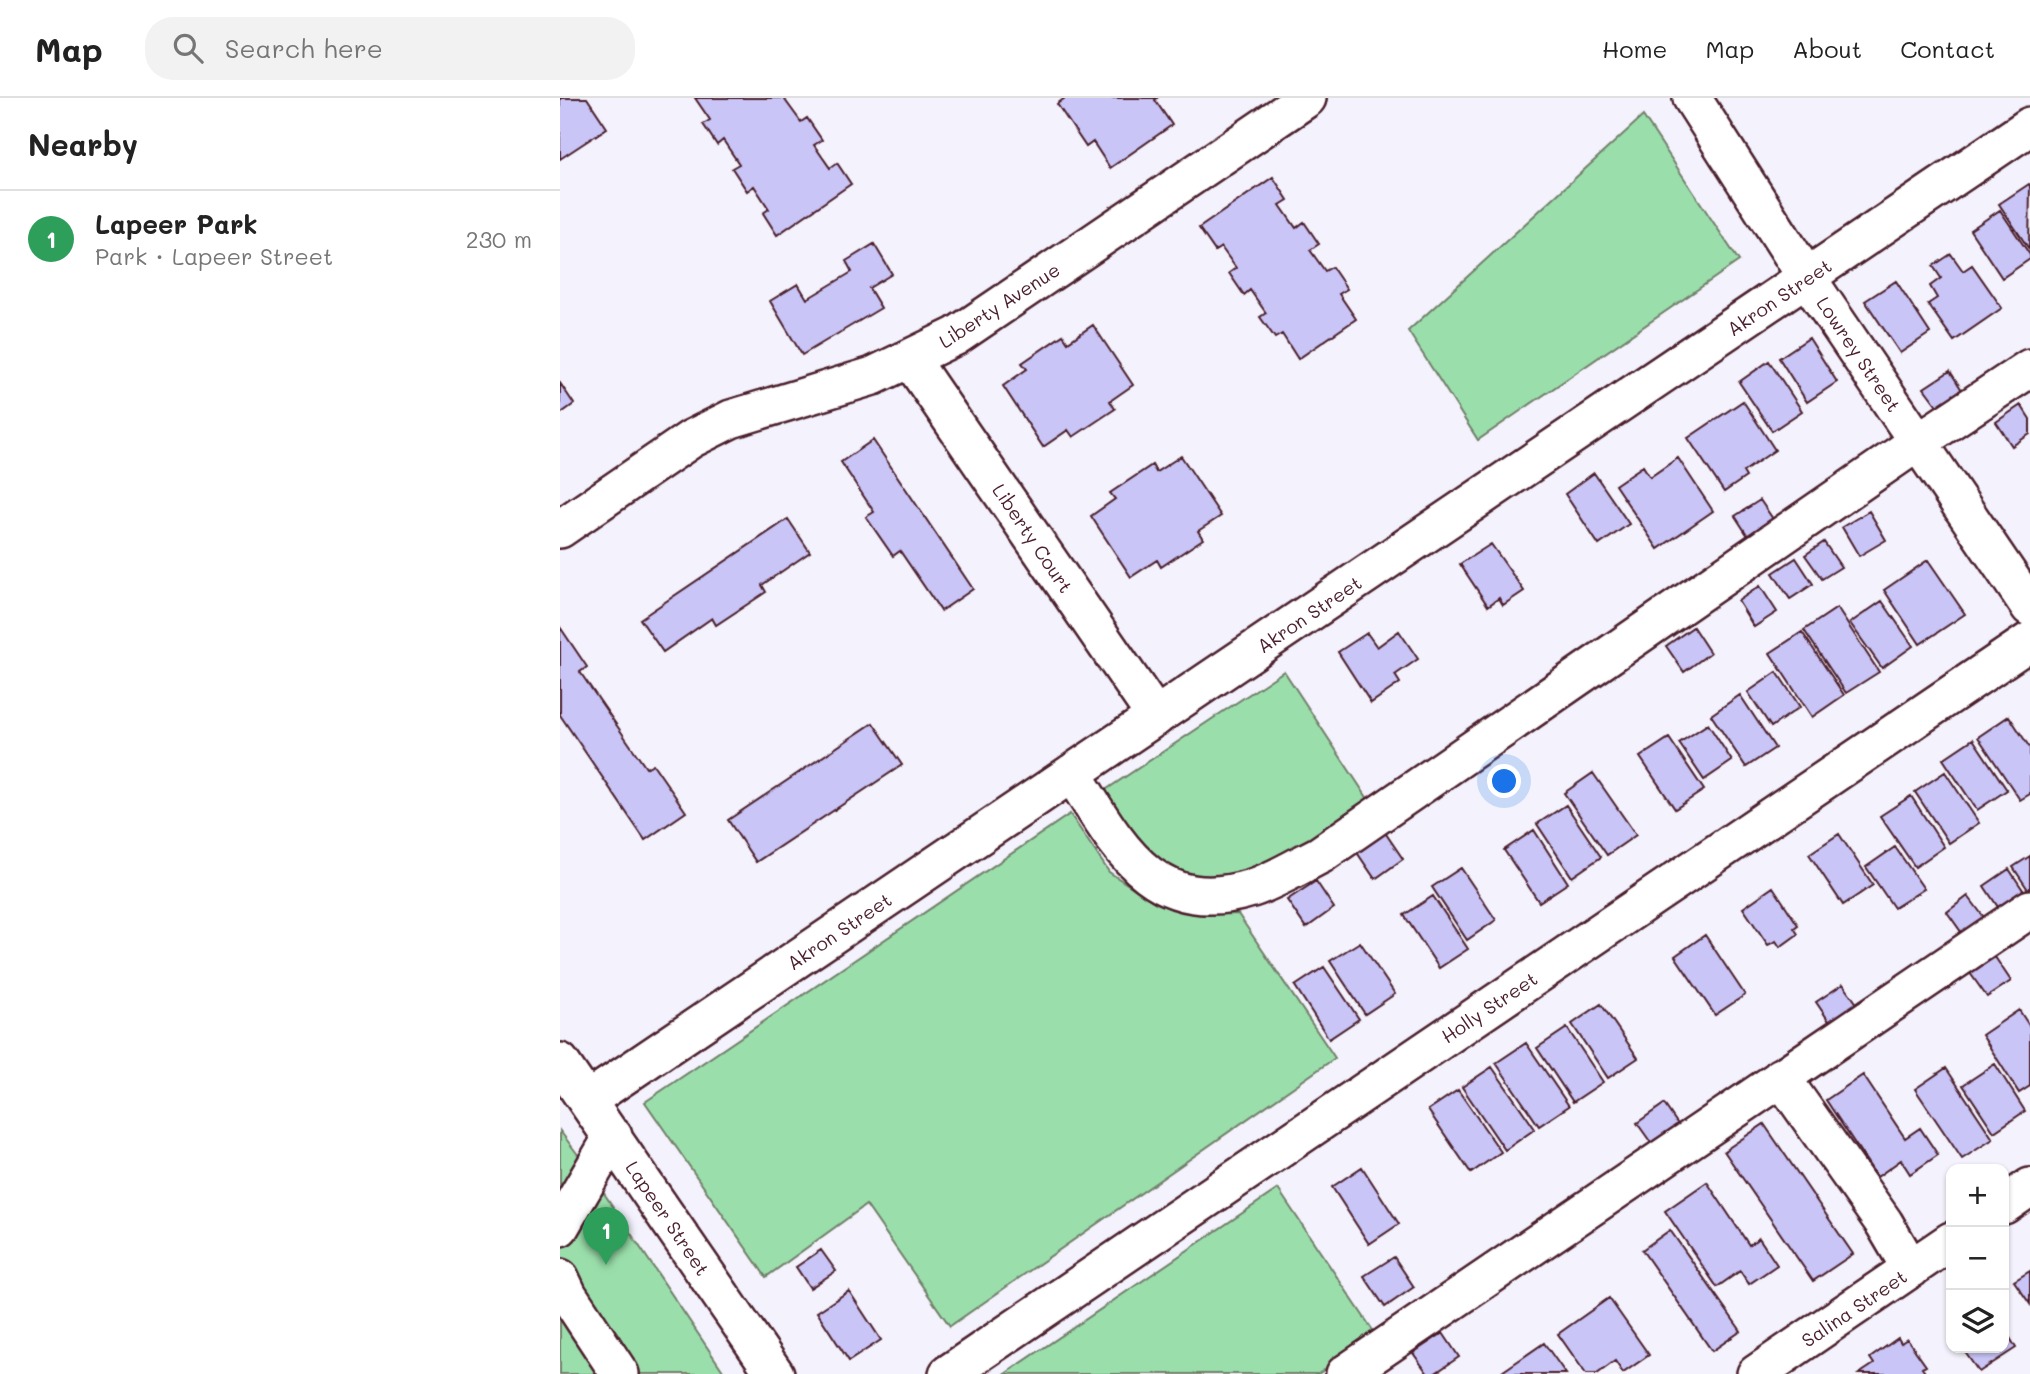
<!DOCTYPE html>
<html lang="en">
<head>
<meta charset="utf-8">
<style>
  body { margin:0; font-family:Mali,sans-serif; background:#f2f2f2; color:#222 }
  .controls { position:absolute; right:21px; bottom:21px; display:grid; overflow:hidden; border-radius:14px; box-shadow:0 2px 5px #0004 }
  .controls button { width:63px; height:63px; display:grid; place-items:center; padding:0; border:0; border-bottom:2px solid #e0e0e0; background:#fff; color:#222; font:35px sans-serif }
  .you { position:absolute; left:945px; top:684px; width:24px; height:24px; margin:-18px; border:5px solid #fff; border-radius:50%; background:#1a73e8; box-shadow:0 0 0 10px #1a73e833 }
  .badge { display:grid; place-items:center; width:46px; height:46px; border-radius:50%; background:#db2777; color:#fff; font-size:23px; font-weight:700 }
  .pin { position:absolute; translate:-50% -58px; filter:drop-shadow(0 2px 4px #0008) }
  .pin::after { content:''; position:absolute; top:37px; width:24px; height:21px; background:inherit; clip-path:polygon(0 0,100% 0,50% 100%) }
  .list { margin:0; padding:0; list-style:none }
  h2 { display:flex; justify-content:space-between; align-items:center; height:91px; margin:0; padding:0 28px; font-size:30px }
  h2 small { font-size:23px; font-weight:400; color:#767676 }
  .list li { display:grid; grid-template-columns:46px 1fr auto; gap:21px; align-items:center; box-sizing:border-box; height:98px; padding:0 28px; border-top:2px solid #e0e0e0 }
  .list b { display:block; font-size:26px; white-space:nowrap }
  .list p { margin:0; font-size:23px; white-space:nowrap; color:#767676 }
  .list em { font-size:23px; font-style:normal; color:#767676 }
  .icon { flex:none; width:38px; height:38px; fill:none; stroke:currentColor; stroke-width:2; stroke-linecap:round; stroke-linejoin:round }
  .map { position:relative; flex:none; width:1470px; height:1276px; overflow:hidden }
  header { display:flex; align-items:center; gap:42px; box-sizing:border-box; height:98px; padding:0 35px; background:#fff; border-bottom:2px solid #e0e0e0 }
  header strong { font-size:33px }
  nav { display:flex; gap:38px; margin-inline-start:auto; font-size:24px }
  .search { width:490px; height:63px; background:#f2f2f2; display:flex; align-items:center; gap:18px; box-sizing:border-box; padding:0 24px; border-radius:28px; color:#767676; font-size:26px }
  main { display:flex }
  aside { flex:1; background:#fff }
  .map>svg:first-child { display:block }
  .green { fill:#9adfab; stroke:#727f6b; stroke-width:2 }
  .building { fill:#c9c5f7; stroke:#4a1f2b; stroke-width:2 }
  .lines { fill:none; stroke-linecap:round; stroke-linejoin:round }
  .minor-casing { stroke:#4a1f2b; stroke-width:42 }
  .minor { stroke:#fff; stroke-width:37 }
  .labels { text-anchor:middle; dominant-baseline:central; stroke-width:7; stroke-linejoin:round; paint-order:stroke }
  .street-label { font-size:19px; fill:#4a1f2b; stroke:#fff }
</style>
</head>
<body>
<header>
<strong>Map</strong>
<div class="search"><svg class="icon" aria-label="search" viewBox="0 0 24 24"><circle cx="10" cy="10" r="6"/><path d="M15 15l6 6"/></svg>Search here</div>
<nav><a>Home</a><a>Map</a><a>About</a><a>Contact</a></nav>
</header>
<main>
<aside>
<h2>Nearby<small></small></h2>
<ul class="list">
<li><span class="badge" style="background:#2e9e5b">1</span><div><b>Lapeer Park</b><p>Park · Lapeer Street</p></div><em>230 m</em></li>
</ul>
</aside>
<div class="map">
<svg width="1470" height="1276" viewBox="0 0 1470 1276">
  <rect width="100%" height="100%" fill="#f4f3fd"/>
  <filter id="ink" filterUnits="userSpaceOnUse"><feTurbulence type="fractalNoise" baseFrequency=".0143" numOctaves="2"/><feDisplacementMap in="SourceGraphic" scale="14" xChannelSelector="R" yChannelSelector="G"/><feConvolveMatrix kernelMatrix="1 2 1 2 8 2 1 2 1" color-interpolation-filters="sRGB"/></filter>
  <g filter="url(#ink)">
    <path class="green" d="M1083,18L1179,163L918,342L848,233Z
      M724,573L810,704L712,767L668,782L631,781L599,768L538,697Z
      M510,716L549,774L596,805L642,817L678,816L775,960L390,1228L306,1107L206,1179L85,1004Z
      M0,1033L19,1058L165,1276H0Z
      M718,1091L816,1237L758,1276H445Z"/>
    <path class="building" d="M0,0H27L47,30L0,61Z
      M135,0H228L225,2L241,24L247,20L262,42L254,47L270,70L277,65L291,86L217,137L203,115L209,111L194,88L187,93L172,70L179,66L163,42L157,47L143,26L150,22Z
      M505,0H597L595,2L612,27L550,70L533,44L526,49L497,6Z
      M713,79L728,102L720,107L736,130L744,124L759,146L750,152L765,173L772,169L787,191L779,196L796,221L738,261L722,236L715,240L700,219L706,215L690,192L684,197L669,175L676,170L661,149L655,153L639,130Z
      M1469,86L1470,87L1469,151L1439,106Z
      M1440,112L1470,157V161L1442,180L1410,132Z
      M314,146L332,176L309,190L321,210L242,257L210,203L238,186L247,201L292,174L286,163Z
      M1391,156L1403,173L1412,167L1442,210L1394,243L1368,206L1377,200L1370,188L1381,180L1373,168Z
      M1336,183L1370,235L1340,255L1305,203Z
      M533,227L573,287L550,303L555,311L513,339L508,332L483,349L443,288L467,271L462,265L503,237L508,244Z
      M1249,240L1277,284L1247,304L1219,260Z
      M1209,263L1242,313L1212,333L1179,284Z
      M1390,273L1405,297L1381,313L1364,290Z
      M0,285L14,306L0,316Z
      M1183,303L1215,352L1183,374L1186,379L1164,394L1128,340Z
      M1461,307L1470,321V336L1452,348L1436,324Z
      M313,342L413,491L381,513L340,453L333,458L306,419L314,414L281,364Z
      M621,358L661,418L638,433L643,441L601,469L597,462L571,479L531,418L555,401L550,395L592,367L596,374Z
      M1118,360L1153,413L1098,451L1055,387L1083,368L1090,379Z
      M1034,375L1069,426L1039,447L1005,396Z
      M1200,402L1215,424L1190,441L1175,418Z
      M1309,413L1326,442L1299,458L1282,429Z
      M228,421L250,454L202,487L206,494L156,527L152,520L103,554L80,521Z
      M1264,444L1281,469L1262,481L1245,457Z
      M931,446L964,493L943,507L939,500L928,508L900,466Z
      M1236,460L1253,486L1230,501L1213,475Z
      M1368,462L1405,516L1360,546L1324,492Z
      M1200,488L1217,514L1194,529L1178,503Z
      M1322,503L1353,548L1322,570L1290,525Z
      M1277,510L1319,574L1286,595L1244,532Z
      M0,529L27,569L20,574L86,670L93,666L126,714L85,742L0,617Z
      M1133,529L1150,555L1124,574L1106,548Z
      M839,533L858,561L835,577L840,585L811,605L778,554L807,535L817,549Z
      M1242,534L1284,597L1252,619L1210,555Z
      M1217,574L1240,609L1211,629L1188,594Z
      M1180,597L1215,650L1186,669L1151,617Z
      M1449,618L1470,650V696L1460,702L1418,639Z
      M313,625L342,667L196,764L168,722Z
      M1148,626L1172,663L1144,682L1119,645Z
      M1109,640L1144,692L1115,711L1080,659Z
      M1413,641L1447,692L1417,712L1383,661Z
      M1385,674L1419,725L1389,745L1355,694Z
      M1033,675L1076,737L1047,757L1004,695Z
      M1351,698L1384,749L1355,769L1320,718Z
      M1006,707L1041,759L1012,779L977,726Z
      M974,732L1008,785L979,804L944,752Z
      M824,733L843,761L815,781L796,753Z
      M1279,736L1313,787L1283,807L1249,756Z
      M1335,749L1364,791L1334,810L1306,769Z
      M1470,758V793H1469L1453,769Z
      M901,770L936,822L907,842L872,789Z
      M1449,771L1465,795L1440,812L1424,788Z
      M756,783L774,810L746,830L727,802Z
      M1213,789L1238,827L1234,830L1238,836L1220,849L1216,843L1208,847L1183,810Z
      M873,798L908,851L879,870L844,817Z
      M1408,798L1426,822L1404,838L1387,814Z
      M1145,837L1185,897L1155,917L1115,858Z
      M800,844L835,896L805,916L770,863Z
      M1435,859L1451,883L1427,899L1410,875Z
      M764,869L799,921L769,941L735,888Z
      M1283,886L1300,910L1273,929L1256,904Z
      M1041,906L1078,960L1048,980L1012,926Z
      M1459,912L1470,929V988L1459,995L1422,937Z
      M1007,930L1043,984L1013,1004L977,950Z
      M966,945L1009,1008L979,1028L936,965Z
      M1435,966L1465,1013L1434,1034L1403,987Z
      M932,969L975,1031L945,1052L902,989Z
      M1386,970L1433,1041L1402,1061L1355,991Z
      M1303,977L1345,1040L1360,1030L1378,1057L1350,1076L1341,1062L1317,1079L1266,1002Z
      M898,992L941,1054L911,1075L868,1012Z
      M1104,1006L1121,1031L1094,1049L1077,1025Z
      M1204,1026L1293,1156L1253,1183L1164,1053Z
      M802,1069L839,1126L809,1146L772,1089Z
      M1147,1084L1189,1147L1199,1140L1217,1167L1189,1186L1180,1173L1157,1189L1105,1113Z
      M1110,1132L1181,1233L1152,1253L1082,1152Z
      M261,1152L276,1173L250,1190L236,1169Z
      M834,1159L854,1189L825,1209L804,1178Z
      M1470,1173V1206L1454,1183Z
      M289,1193L321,1242L289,1263L257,1214Z
      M1049,1200L1089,1257L1063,1275L1055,1263L1037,1276H1026L998,1236Z
      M1444,1230L1456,1250L1419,1274L1402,1250H1444Z
      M883,1235L899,1259L874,1276H868L853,1255Z
      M1338,1240L1341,1245L1347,1241L1366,1268L1362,1270L1366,1276H1299L1314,1266L1310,1260Z
      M984,1245L1006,1276H939Z"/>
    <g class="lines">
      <g class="minor-casing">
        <path id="minor" d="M1132,0L1247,180L1470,509
          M350,261L596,619
          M0,431L131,341L171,321L313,278L396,238L747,0
          M512,675C557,746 593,821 692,790C716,782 738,768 760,757L1358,344L1470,270
          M0,964L215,1276
          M1221,979L1324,1125L1351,1171
          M28,1002L1470,28
          M1444,1107L1470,1089
          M0,1129L53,1038
          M0,1180L8,1197L60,1276
          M388,1276L1470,543
          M785,1276L1470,811
          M1196,1276L1391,1143"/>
      </g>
      <use href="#minor" class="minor"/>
    </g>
  </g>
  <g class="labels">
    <g class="street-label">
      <text transform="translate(1219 199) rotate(-34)">Akron Street</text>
      <text transform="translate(439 207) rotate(-33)">Liberty Avenue</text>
      <text transform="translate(1299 256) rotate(56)">Lowrey Street</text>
      <text transform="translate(473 440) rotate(56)">Liberty Court</text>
      <text transform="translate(749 516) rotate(-34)">Akron Street</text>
      <text transform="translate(279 833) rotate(-34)">Akron Street</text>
      <text transform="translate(929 909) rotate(-34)">Holly Street</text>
      <text transform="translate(108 1120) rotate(56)">Lapeer Street</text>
      <text transform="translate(1294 1210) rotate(-34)">Salina Street</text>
    </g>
  </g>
</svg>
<div class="controls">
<button>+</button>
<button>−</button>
<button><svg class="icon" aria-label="layers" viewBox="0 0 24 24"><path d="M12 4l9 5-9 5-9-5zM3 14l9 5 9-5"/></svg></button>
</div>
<div class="you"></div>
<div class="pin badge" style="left:46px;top:1167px;background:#2e9e5b">1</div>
</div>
</main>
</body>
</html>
